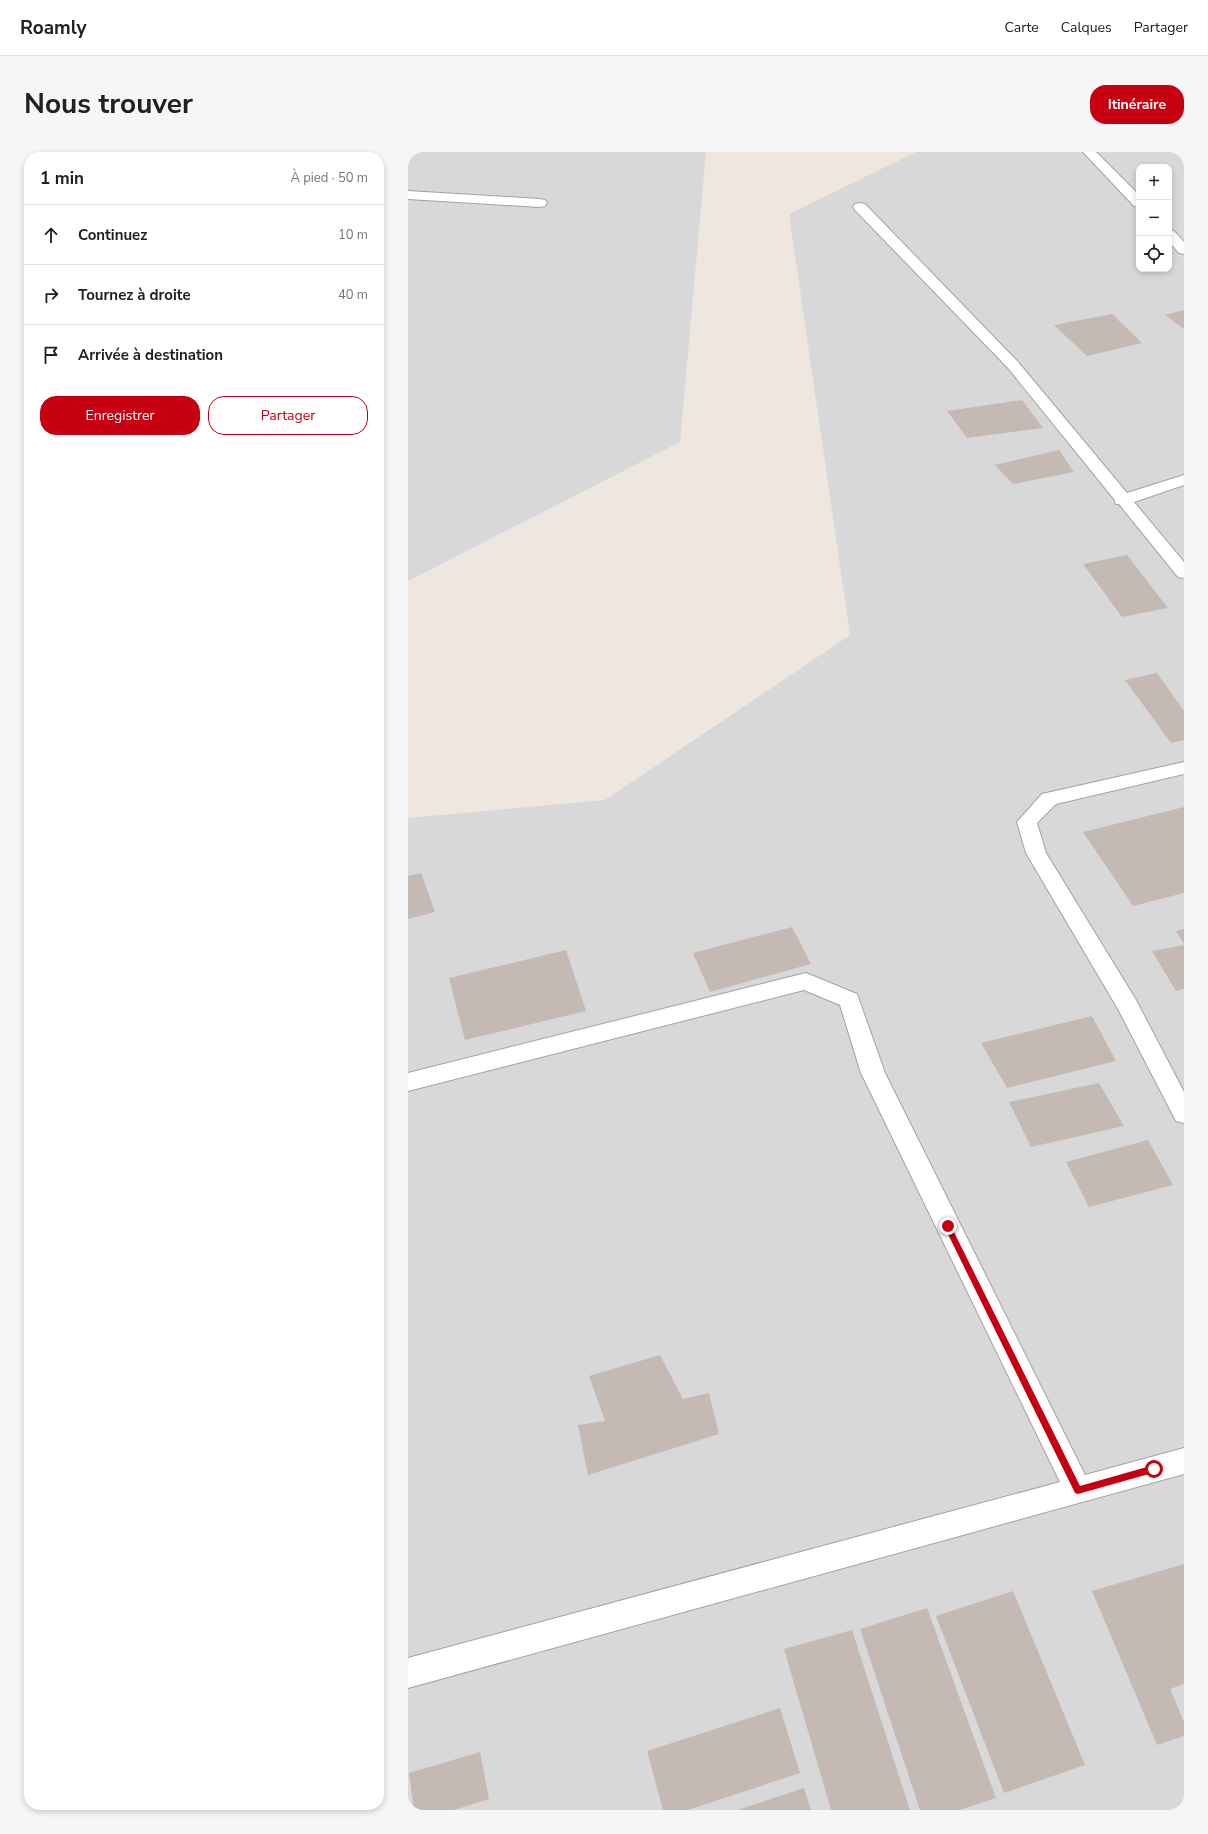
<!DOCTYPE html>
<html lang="fr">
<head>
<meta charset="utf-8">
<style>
  body { margin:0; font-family:"Nunito Sans",sans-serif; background:#f6f6f6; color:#202124 }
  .controls { position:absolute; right:12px; top:12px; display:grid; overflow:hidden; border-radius:8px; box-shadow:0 2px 6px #0003 }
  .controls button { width:36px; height:36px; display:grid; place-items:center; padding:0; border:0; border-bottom:1px solid #e0e0e0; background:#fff; color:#202124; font:20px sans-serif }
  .stop { position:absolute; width:12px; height:12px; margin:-9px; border:3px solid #c60011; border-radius:50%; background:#fff }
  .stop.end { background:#c60011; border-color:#fff; box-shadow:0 1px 4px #0008 }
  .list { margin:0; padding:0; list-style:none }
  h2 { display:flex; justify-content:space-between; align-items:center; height:52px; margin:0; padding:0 16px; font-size:17px }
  h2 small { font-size:13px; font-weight:400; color:#757577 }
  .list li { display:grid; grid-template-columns:26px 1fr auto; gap:12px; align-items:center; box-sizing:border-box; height:60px; padding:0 16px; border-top:1px solid #e0e0e0 }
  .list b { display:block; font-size:15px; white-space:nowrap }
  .list em { font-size:13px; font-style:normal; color:#757577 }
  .actions { display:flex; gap:8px; padding:12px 16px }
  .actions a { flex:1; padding:9px 0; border:1px solid #c60011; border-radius:16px; text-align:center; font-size:14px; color:#c60011 }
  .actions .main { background:#c60011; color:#fff }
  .icon { flex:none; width:22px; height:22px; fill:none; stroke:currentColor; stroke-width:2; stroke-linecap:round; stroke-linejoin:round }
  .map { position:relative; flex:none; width:776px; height:1658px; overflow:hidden; border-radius:16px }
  header { display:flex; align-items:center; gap:24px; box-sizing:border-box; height:56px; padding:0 20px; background:#fff; border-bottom:1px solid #e0e0e0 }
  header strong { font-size:19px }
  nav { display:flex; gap:22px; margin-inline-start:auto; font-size:14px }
  .intro { display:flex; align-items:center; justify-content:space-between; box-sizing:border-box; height:96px; padding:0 24px }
  h1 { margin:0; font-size:28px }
  .button { padding:10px 18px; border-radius:16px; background:#c60011; color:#fff; font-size:14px; font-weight:700 }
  main { display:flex; gap:24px; padding:0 24px }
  aside { flex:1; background:#fff; border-radius:16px; box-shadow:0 2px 6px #0003 }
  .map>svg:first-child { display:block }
  .residential { fill:#d9d8d8; fill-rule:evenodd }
  .building { fill:#c5b9b3 }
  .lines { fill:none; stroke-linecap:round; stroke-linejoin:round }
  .street-casing { stroke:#a2a2a2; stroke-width:2 }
  .street { fill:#fff; fill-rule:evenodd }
  .route { fill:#c60011 }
</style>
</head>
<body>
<header>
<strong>Roamly</strong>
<nav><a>Carte</a><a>Calques</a><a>Partager</a></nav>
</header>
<div class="intro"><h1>Nous trouver</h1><a class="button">Itinéraire</a></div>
<main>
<aside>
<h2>1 min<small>À pied · 50 m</small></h2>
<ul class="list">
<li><svg class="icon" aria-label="ahead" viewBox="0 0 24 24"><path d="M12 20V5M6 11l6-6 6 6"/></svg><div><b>Continuez</b></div><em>10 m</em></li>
<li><svg class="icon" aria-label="right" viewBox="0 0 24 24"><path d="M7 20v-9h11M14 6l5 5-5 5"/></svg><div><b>Tournez à droite</b></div><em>40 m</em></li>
<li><svg class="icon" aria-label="arrive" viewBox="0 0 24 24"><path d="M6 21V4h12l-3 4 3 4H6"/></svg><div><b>Arrivée à destination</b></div></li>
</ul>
<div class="actions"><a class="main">Enregistrer</a><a>Partager</a></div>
</aside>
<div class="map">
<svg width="776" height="1658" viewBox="0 0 776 1658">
  <rect width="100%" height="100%" fill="#ede7df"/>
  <path class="residential" d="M0,0H298L272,290L0,429Z
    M508,0H776V1658H0V666L197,648L442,483L381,62ZM731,15H761V117H731Z"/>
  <path class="building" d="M776,158V177L757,163Z
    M704,162L734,191L679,204L646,173Z
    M614,248L635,276L559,286L539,259Z
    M651,298L666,320L605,332L587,313Z
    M719,403L760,456L714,465L675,412Z
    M749,521L776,559V588L763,591L717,528Z
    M776,655V741L725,754L675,680Z
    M13,721L27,760L0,767V724Z
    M384,775L403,812L302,840L285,801Z
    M776,777V792L768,779Z
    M776,793V837L768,839L744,799Z
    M158,798L178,859L57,888L41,826Z
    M684,864L708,909L599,936L573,891Z
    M691,931L716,974L623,995L601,950Z
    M740,988L765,1033L681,1055L658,1010Z
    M252,1203L275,1247L301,1241L311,1282L180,1323L170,1273L197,1269L181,1224Z
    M776,1412V1532L762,1537L776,1570V1584L749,1593L684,1439Z
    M605,1439L677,1613L596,1641L528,1464Z
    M519,1456L588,1646L552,1658H512L452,1477Z
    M444,1478L502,1658H423L376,1497Z
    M372,1556L392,1621L280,1658H255L239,1599Z
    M72,1600L81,1647L46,1658H6L1,1621Z
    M396,1636L403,1658H329Z"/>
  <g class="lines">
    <g class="street-casing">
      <path id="street" d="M675,0H688L731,43V55L726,54Z
        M0,39L132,47L137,48L139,51L137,54L132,55L0,47Z
        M452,51L457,52L610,210L719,341L776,323V333L726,350L776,410V426L770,425L711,352H708L706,347L600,216L447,58L445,55L447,52Z
        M761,78L766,79L776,90V102L771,101L761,90Z
        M776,610V622L648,652L629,671L638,701L728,848L776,940V971L768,969L710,857L618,701L609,670L634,642Z
        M398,821L449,842L477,921L677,1323L776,1296V1322L0,1536V1506L652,1330L453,921L432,853L396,838L0,939V921Z"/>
    </g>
    <use href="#street" class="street"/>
  </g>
  <path class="route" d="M540,1071L542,1072L672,1334L746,1313L750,1317L748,1320L670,1342L667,1341L536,1074Z"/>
</svg>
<div class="controls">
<button>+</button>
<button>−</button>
<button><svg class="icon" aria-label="locate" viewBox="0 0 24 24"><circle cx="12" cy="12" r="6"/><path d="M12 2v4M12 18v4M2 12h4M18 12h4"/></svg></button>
</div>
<div class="stop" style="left:746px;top:1317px"></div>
<div class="stop end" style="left:540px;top:1074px"></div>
</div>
</main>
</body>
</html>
